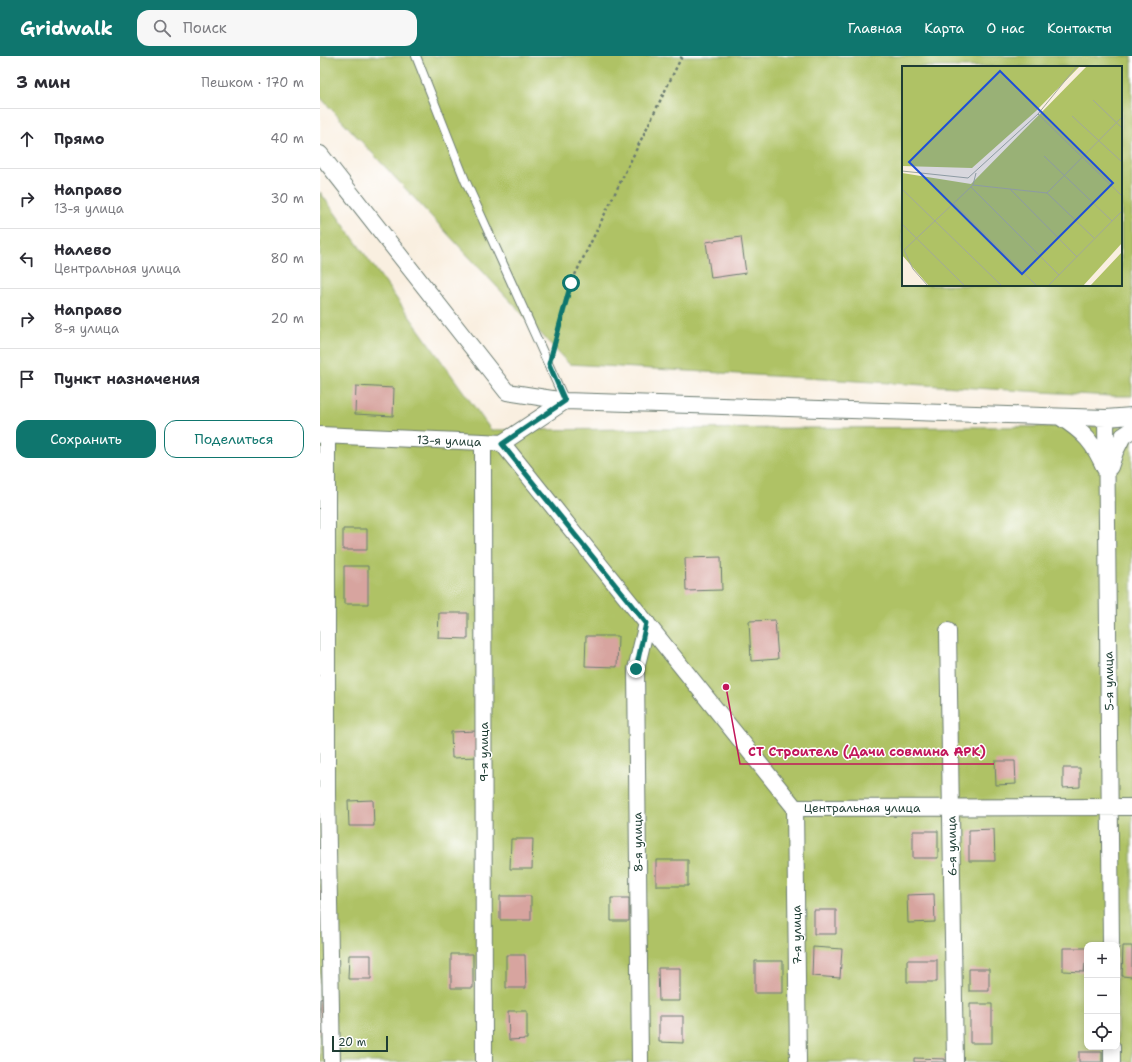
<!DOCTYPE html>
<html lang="ru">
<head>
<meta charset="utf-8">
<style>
  body { margin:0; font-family:"Shantell Sans",sans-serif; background:#f7f7f7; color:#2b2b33 }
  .controls { position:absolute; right:12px; bottom:12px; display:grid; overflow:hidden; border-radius:8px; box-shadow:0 2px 10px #0003 }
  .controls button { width:36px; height:36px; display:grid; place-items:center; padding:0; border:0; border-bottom:1px solid #e1e1e2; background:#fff; color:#2b2b33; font:20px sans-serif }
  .scale { position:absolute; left:12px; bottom:10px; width:56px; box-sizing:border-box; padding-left:4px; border:2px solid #1f3d34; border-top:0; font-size:11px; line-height:14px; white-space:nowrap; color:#1f3d34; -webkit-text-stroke:3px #fff; paint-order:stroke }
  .stop { position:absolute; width:12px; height:12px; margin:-9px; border:3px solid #0f766e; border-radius:50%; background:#fff }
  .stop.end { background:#0f766e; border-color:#fff; box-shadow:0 1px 4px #0008 }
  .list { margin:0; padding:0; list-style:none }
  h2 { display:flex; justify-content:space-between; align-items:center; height:52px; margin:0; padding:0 16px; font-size:17px }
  h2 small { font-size:13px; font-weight:400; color:#7c7c81 }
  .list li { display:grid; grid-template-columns:26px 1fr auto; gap:12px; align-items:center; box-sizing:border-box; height:60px; padding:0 16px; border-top:1px solid #e1e1e2 }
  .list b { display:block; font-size:15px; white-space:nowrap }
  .list p { margin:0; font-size:13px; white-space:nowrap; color:#7c7c81 }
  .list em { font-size:13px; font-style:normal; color:#7c7c81 }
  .actions { display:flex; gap:8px; padding:12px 16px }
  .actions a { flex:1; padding:9px 0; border:1px solid #0f766e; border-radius:12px; text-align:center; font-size:14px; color:#0f766e }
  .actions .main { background:#0f766e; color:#fff }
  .icon { flex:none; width:22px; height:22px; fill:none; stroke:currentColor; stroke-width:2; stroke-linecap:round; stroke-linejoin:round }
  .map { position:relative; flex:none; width:812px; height:1006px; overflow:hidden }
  header { display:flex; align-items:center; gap:24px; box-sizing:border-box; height:56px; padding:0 20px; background:#0f766e; color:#fff }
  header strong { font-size:19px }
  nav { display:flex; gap:22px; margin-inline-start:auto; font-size:14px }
  .search { width:280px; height:36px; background:#f7f7f7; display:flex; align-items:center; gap:10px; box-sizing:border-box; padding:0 14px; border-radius:12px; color:#7c7c81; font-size:15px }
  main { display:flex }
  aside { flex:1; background:#fff }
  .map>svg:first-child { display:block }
  .green { fill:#afc265; stroke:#67804c; fill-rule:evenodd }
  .building { fill:#d7a49f }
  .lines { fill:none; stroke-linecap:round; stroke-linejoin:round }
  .service-casing { stroke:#6b7b70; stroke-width:10 }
  .minor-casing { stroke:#6b7b70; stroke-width:18 }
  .path { stroke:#6b7b70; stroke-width:2.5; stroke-dasharray:3 3; stroke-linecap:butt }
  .service { stroke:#fff; stroke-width:8 }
  .minor { stroke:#fff; stroke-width:16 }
  .route { stroke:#0f766e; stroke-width:5 }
  .labels { text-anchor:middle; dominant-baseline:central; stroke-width:3; stroke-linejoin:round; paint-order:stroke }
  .street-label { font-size:12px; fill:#1f3d34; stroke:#fff }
  .inset-road { fill:none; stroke:#a2a89b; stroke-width:1 }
  .view { fill:#1d4ed8; fill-opacity:0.15; stroke:#1d4ed8; stroke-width:2 }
  .inset-edge { fill:none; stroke:#1f3d34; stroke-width:2 }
  .leader { fill:none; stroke:#c2185b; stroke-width:1.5 }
  .callout-dot { fill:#c2185b; stroke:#fff; stroke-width:1.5 }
  .callout-label { font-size:13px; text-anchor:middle; font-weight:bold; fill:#c2185b; stroke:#fff; stroke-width:3; stroke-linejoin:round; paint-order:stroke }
</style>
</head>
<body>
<header>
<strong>Gridwalk</strong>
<div class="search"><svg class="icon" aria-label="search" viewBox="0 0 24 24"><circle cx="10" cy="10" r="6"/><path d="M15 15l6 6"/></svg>Поиск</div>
<nav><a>Главная</a><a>Карта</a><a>О нас</a><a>Контакты</a></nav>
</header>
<main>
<aside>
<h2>3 мин<small>Пешком · 170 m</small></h2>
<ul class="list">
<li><svg class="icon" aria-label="ahead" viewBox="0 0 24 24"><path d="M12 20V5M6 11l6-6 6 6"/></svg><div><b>Прямо</b></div><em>40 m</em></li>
<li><svg class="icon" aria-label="right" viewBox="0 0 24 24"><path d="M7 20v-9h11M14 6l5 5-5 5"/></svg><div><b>Направо</b><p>13-я улица</p></div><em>30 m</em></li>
<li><svg class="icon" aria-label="left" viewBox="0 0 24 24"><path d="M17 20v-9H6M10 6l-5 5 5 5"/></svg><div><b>Налево</b><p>Центральная улица</p></div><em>80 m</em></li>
<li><svg class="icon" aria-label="right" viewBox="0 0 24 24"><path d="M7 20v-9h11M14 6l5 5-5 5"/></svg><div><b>Направо</b><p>8-я улица</p></div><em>20 m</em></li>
<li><svg class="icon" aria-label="arrive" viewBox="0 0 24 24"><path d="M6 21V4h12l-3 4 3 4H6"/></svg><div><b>Пункт назначения</b></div></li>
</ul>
<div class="actions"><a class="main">Сохранить</a><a>Поделиться</a></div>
</aside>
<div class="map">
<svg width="812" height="1006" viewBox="0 0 812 1006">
  <rect width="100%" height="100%" fill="#fff"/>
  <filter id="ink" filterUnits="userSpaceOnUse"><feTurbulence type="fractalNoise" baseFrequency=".025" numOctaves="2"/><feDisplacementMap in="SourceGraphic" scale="8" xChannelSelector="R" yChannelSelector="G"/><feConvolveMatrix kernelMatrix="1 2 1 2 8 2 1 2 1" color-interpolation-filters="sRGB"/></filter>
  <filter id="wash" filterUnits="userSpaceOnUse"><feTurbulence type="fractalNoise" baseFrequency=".012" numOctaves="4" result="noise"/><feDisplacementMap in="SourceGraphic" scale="16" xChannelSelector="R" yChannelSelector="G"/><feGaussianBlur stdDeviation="0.9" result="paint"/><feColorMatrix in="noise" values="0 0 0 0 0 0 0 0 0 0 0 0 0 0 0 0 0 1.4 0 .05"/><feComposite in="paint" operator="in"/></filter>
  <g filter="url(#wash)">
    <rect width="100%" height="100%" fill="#f9efe0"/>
    <path class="green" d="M0,0H812V340H790L249,308L0,41ZM583,11H801V229H583Z
      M0,136L171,374L812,370V1006H0ZM767,889H797V991H767Z"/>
    <g id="blocks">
      <path class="building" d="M421,181L426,217L391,222L386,186Z
        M36,330L74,332L73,360L35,358Z
        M23,473H47V494H23Z
        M401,501L402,534L366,535L365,502Z
        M24,510H48V548H24Z
        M119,557H148V583L118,582Z
        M455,564L458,603L431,605L429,565Z
        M266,580H298L297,611L265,610Z
        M157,675L158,701L132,702L131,676Z
        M675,705H695L696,728L676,729Z
        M743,712H760V731L743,732Z
        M53,744L54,770H29L28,745Z
        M674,773L675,805H649V774Z
        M593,775H618V802H593Z
        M191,783H213L212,813H190Z
        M336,804H368V830H336Z
        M0,834H5L6,871H0Z
        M614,838L615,866L588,867L587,839Z
        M180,840H211V864H180Z
        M291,842H309V865H291Z
        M494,854H516V878H494Z
        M803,890H812V921L802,920Z
        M493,891L522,893L520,922L492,920Z
        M743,892H767V908H765L764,916L743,915Z
        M131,898H153V932H131Z
        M29,899H51V923H28Z
        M186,899H205L206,932H186Z
        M587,904H617V926H587Z
        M435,905H463V937H435Z
        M338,912H360V945H339Z
        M649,913H669V935H649Z
        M5,942L7,977H0V943Z
        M650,948H672V987H650Z
        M188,955H207V983L189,984Z
        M339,960H363V987L339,986Z
        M759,996H782V1006H759Z
        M594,1002L625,1003V1006H594Z"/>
    </g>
  </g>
  <g filter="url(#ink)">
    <use href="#blocks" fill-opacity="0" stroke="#6b7b70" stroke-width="1"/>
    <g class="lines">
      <g class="service-casing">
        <path id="service" d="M96,0L145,124L245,345"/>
      </g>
      <g class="minor-casing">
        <path id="minor" d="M0,98L187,336L245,345L786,362L812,360
          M740,361C764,376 774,387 785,413
          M786,362L791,889
          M0,379L163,386L182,387L245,345
          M7,380V739L12,1006
          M163,386L164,1006
          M182,387L475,752L812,751
          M790,411L795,396L803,380L812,374
          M628,575L635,1006
          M475,752L478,1006
          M792,991V1006
          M320,1006L316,613L327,567"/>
      </g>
      <path class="path" d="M235,288L251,227L362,0"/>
      <use href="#service" class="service"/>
      <use href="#minor" class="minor"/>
    </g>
  </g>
  <g class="lines" filter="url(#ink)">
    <path class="route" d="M251,227L229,308L245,345L182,388L326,567L316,613"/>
  </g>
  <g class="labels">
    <g class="street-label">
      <text transform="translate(129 385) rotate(2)">13-я улица</text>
      <text transform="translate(789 625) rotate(-91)">5-я улица</text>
      <text transform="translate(164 696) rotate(-90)">9-я улица</text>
      <text x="542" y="752">Центральная улица</text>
      <text transform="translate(318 786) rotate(-91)">8-я улица</text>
      <text transform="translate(632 790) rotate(-91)">6-я улица</text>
      <text transform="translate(477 879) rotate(-91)">7-я улица</text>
    </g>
  </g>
  <g transform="translate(582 10)">
    <rect width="220" height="220" fill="#f9efe0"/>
    <path d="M0,0H178L134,45L70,102L0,100ZM185,0H220V177L181,220H27L0,189V107L69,118ZM220,186V220H188Z" fill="#afc265"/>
    <path class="inset-road" d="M191,34L220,62M136,48L220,130M170,50L220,96M142,90L210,155M0,105L66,112L136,48L175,0M71,119L145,127L220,51M69,121L157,209M108,123L175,191M1,124L100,220M145,127L192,172M51,137L135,220M0,158L63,220M26,220L11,203L2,184L71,119L74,107M146,220L220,145"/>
    <path class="view" d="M98,5L211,117L120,208L7,96Z"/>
    <rect width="220" height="220" class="inset-edge"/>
  </g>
  <path class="leader" d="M406 631L420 708H674"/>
  <circle class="callout-dot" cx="406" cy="631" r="4"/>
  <g class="callout-label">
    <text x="547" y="700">СТ Строитель (Дачи совмина АРК)</text>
  </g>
</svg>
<div class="controls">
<button>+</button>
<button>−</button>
<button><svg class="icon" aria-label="locate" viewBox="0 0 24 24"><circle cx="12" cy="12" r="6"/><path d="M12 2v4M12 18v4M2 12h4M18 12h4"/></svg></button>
</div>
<div class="scale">20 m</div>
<div class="stop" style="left:251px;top:227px"></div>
<div class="stop end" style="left:316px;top:613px"></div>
</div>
</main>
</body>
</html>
